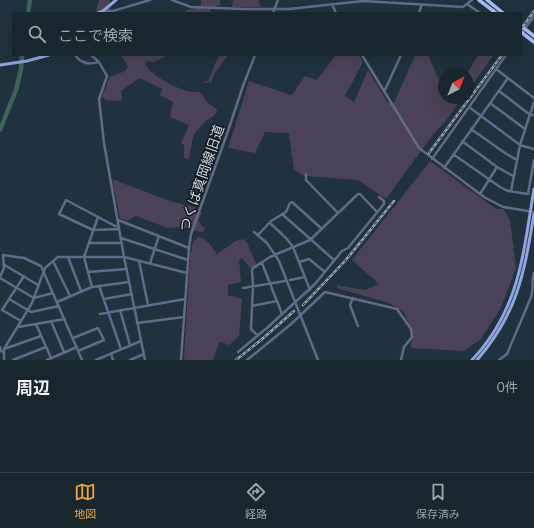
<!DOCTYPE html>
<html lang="ja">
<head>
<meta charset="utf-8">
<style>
  body { margin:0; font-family:Commissioner,"Noto Sans JP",sans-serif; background:#25323a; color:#f1f3f6 }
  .compass { position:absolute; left:438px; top:68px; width:36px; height:36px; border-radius:50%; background:#18262e; box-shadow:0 4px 16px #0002; rotate:42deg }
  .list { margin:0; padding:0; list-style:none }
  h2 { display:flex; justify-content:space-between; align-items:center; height:52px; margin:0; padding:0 16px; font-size:17px }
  h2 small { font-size:13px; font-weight:400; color:#9fa5aa }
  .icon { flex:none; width:22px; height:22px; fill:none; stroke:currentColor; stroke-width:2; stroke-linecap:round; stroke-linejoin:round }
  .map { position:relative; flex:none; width:534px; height:360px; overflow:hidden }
  .search { position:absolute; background:#18262e; box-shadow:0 4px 16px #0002; left:12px; right:12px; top:12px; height:44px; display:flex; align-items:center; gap:10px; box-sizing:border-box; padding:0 14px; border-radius:0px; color:#9fa5aa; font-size:15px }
  .sheet { height:112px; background:#18262e }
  nav { display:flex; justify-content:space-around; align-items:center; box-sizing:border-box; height:56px; border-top:1px solid #36434a; background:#18262e; font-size:11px; color:#9fa5aa }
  nav a { display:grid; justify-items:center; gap:2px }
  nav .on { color:#efa73d }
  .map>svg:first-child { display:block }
  .green { fill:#4b4257 }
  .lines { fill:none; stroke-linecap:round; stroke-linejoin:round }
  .river { stroke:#3f6357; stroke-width:4.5 }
  .minor { stroke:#616a87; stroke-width:2.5 }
  .major { stroke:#91a4df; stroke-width:3 }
  .highway { stroke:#a9bbf5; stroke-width:3.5 }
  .rail-casing { stroke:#9aa6af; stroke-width:2.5 }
  .rail { stroke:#11181e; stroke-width:1; stroke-dasharray:3; stroke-linecap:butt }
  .labels { text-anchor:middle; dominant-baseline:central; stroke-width:3; stroke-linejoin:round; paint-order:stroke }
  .street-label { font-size:14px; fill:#d1dbe3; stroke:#11181e }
</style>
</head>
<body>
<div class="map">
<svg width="534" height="360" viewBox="0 0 534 360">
  <rect width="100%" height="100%" fill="#20323d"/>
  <path class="green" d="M99,0H110L109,3L112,13H97L96,11Z
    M201,0H220V5L210,9V13H183L187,10L201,7Z
    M233,0H259L260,7H232Z
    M121,55H168L154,62L147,61L145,63C148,74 174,87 184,90C189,92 195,92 200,92L208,103L217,109C216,117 210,117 205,122C202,125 197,130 194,134C193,136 190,154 189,159L184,158V145L181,143L189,125L170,117L173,102L160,95L162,89L140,78L121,91L122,100L120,101L106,100L102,96L110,77L125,71L128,67Z
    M219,55H228L214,74L211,83L202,82L208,81Z
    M336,55H359L363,62L345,96L354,102L368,70L388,103H394L415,55H428L444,91V98H462L448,118L432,136L386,199L358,180L305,176L294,170L289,133L265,132L255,153L228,148L249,81L292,95L305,76L317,80Z
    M478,55H494L468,90V74H467Z
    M430,161L496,209H503L510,220L516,268L501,308L480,340L463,351L411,348L412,332L404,312L389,303L337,288V285L365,290L379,284L352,260Z
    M112,179L170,201L197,208L202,213L198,221L205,229L202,232L187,229L182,227L168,228L136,216L127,221L120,218Z
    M199,237C207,238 212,248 217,254L236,241L244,239L247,243L258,268H250L242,258L239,260L241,282L228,285V295L242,299L239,336L229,345L219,342L213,360H184L190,257L193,242Z"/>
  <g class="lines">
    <path class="river" d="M28,13L30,0
      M0,130L16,90L21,69L22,55"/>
    <path class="minor" d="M172,0L191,7L244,9H289L363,1L463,7L472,0
      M332,4L336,13
      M467,4L480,13
      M103,11H113L150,0
      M273,13L278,0
      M419,13L422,4
      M521,34L534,16
      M75,55C81,64 89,65 99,62
      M91,55L99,62L107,76L99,99L104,143L124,257L145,360
      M362,55L419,148L484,197L503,207L534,212
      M496,69L534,98
      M385,90L401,55
      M499,91L529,114L534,115
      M490,103L525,129
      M469,107L520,145L534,149
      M471,129L505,153L517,160
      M462,141L497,167L513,176
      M453,154L500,187L508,191L528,194L534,160
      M432,159L506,55
      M444,168L508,78
      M306,174V180L338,213
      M511,191L520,145L534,102
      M480,194L497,167
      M282,214L334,260
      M118,220L189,248
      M271,224L286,238L293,247L310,290
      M119,226H115L66,200L59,214L93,230L119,229
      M254,232L267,243L279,261L318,360
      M258,235L271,221L286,212L290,203L292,202L322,229
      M121,238L188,260
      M89,243H122
      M68,257L81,291
      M53,261L70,296
      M139,261L148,305
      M299,262L309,259L325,272
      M150,263L159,236
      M262,263L282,314
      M3,264L38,285
      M88,272L127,269
      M0,277L4,268L3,255L24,258L41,266L82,360
      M0,278L34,298L53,293
      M290,280L305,277
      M99,286L121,349
      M92,287L84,257L98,217
      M243,288L285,281
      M353,298L350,305L358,326
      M9,299L31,312L59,306
      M104,299L132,294
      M57,302L92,287L129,282
      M252,306L277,301
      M120,310L130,345
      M100,314L185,299
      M21,321L2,310L24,276
      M51,321L64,352
      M137,323L184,317
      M36,324L51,358
      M18,327L65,319
      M258,336L251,329L253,286L252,270L253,268L270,257L310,240L358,194H360L377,212
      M73,338L98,328L104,340L78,351
      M0,347L1,351L3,352
      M4,349L41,336
      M238,352L268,327L315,284L342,251L348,248L384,204V201L379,197
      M111,354L113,360
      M4,360V349L32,303L45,268L58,257H124L187,273
      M13,360L46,347
      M47,360L77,347
      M96,360L141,341
      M130,360L144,354
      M181,360L189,248L191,234L228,131L243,86L255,55
      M247,360L290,325L325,292L397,309L411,329L412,337L404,347L401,360
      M499,360L507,354L531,297C534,289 531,281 534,273"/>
    <path class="major" d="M98,13L103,11L116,0
      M0,65L27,61L49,55
      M472,360C520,309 523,254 534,189
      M477,360C518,313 524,273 534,214"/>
    <path class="highway" d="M479,0L496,13
      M487,0L503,13
      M521,26L534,36
      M521,32L534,42"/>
    <g class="rail-casing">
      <path id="rail" d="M521,29L534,11
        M429,153L502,55
        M303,305L345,261L394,201
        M236,360L261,340L294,311"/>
    </g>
    <use href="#rail" class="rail"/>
  </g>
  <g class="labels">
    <g class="street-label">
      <text transform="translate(201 178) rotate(-71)">つくば真岡線旧道</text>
    </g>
  </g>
</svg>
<svg class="compass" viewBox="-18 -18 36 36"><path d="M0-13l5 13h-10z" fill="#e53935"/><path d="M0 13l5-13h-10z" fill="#9fa5aa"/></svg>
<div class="search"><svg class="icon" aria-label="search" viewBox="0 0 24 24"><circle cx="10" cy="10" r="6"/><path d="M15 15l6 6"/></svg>ここで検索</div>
</div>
<section class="sheet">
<h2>周辺<small>0件</small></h2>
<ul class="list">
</ul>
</section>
<nav>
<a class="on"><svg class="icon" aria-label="map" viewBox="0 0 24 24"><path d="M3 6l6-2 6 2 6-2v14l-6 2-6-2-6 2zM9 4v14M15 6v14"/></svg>地図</a>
<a><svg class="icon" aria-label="directions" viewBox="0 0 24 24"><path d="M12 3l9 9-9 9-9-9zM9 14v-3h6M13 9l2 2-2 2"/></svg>経路</a>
<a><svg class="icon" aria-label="saved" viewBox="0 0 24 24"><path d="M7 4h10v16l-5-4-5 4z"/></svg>保存済み</a>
</nav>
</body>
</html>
